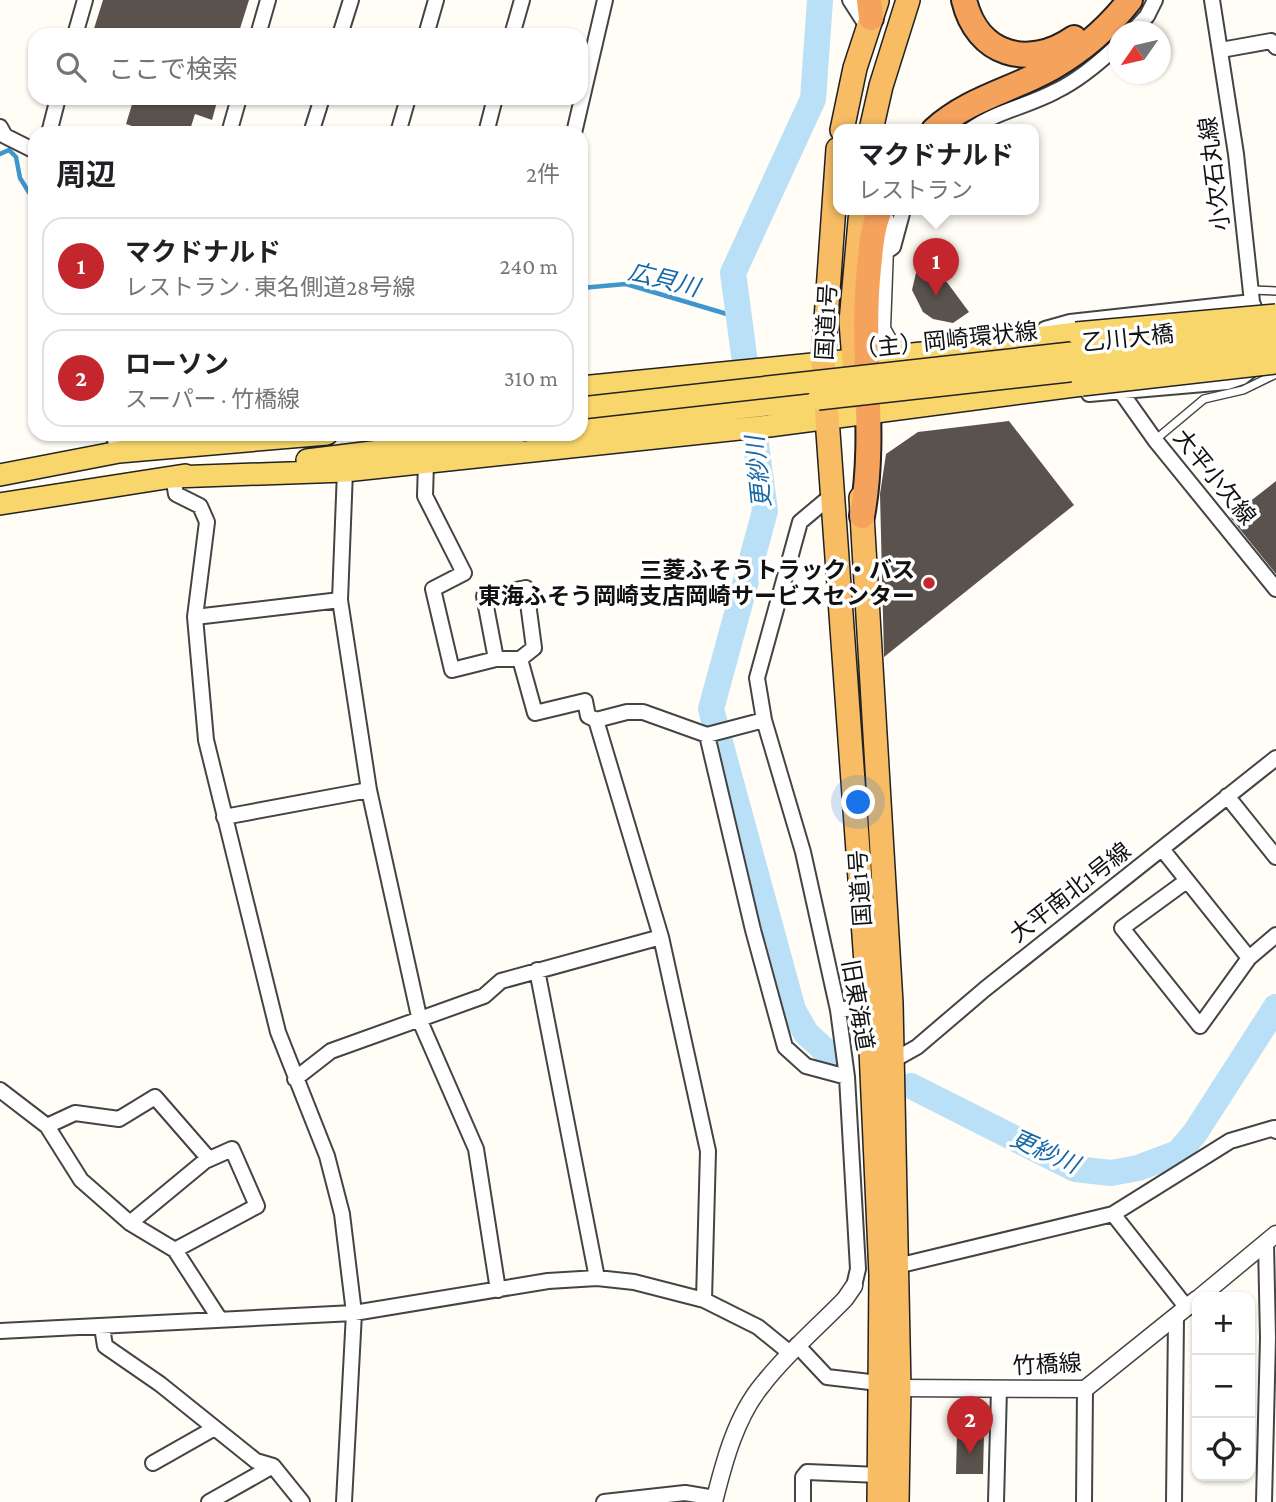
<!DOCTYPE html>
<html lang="ja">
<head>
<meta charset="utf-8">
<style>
  body { margin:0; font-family:"Crimson Pro","Noto Sans JP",serif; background:#f6f6f6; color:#202124 }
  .controls { position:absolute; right:21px; bottom:21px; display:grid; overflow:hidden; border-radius:14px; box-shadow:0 2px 5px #0004 }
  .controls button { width:63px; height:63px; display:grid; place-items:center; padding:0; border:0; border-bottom:2px solid #e0e0e0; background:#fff; color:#202124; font:35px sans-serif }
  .compass { position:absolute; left:1108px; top:21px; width:63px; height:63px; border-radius:50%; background:#fff; box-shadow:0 2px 5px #0004; rotate:236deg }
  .you { position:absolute; left:859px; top:803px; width:24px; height:24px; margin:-18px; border:5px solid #fff; border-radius:50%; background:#1a73e8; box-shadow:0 0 0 10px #1a73e833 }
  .badge { display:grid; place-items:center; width:46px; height:46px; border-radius:50%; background:#c4262e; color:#fff; font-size:23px; font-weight:700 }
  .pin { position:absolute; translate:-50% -58px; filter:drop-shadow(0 2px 4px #0008) }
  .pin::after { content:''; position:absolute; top:37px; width:24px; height:21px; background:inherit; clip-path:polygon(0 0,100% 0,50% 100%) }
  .popup { position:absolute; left:833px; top:124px; width:206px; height:91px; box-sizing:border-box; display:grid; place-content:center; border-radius:14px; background:#fff; filter:drop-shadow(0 2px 5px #0005); font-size:23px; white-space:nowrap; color:#757577 }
  .popup b { font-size:26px; color:#202124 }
  .popup::after { content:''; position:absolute; left:50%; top:100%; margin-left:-14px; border:14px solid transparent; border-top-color:#fff }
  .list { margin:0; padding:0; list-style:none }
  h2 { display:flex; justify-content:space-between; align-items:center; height:91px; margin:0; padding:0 28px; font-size:30px }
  h2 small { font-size:23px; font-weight:400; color:#757577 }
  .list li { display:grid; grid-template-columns:46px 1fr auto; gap:21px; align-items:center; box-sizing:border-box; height:98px; margin:0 14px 14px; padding:0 14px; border:2px solid #e0e0e0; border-radius:21px }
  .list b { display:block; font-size:26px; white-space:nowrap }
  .list p { margin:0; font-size:23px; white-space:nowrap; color:#757577 }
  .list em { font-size:23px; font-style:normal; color:#757577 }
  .icon { flex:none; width:38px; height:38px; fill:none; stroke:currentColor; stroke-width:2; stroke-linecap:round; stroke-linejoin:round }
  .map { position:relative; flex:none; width:1276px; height:1502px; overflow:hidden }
  .search { position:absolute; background:#fff; box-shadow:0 2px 5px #0004; left:28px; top:28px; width:560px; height:77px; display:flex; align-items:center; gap:18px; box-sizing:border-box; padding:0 24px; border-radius:21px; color:#757577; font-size:26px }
  .panel { position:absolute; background:#fff; box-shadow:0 2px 5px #0004; left:28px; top:126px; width:560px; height:315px; border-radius:21px }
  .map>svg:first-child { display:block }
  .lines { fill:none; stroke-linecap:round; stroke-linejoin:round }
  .stream { stroke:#3f96cf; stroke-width:4.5 }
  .river { stroke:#b9e0f7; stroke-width:26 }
  .building { fill:#5a524d }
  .service-casing { stroke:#444; stroke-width:10 }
  .minor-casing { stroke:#444; stroke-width:18 }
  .tertiary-casing { stroke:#444; stroke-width:19 }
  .primary-casing { stroke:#222; stroke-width:24 }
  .trunk-casing { stroke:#222; stroke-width:26 }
  .motorway-casing { stroke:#222; stroke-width:28 }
  .service { stroke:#fff; stroke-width:7 }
  .minor { stroke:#fff; stroke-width:14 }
  .tertiary { stroke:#fff; stroke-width:16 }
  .primary { stroke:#f9d66b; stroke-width:21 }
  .trunk { stroke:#f7bc64; stroke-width:23 }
  .motorway { stroke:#f5a25d; stroke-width:24 }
  .primary-bridge-casing { stroke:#222; stroke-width:24; stroke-linecap:butt }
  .primary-bridge { stroke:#f9d66b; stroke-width:21 }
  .poi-dot { fill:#c4262e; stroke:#fff; stroke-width:2.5 }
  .labels { text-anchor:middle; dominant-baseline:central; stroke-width:7; stroke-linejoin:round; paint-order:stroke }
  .street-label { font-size:23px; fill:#111; stroke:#fff }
  .poi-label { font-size:23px; font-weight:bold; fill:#111; stroke:#fff; text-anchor:end }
  .water-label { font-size:24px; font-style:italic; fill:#1768a6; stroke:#fff }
</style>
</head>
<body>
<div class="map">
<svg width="1276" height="1502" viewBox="0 0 1276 1502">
  <rect width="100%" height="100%" fill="#fffdf5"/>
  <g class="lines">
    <path class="stream" d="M0,154L9,150L16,157L20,178L35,202
      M581,288L626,284L737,317"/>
    <path class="river" d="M820,0L813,99L733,273L765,511L711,709L793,1010L806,1033L832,1057
      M911,1086L1075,1169L1111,1173L1138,1168L1178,1153L1195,1133L1276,1007"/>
  </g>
  <path class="building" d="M103,0H249L238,35H92Z
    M134,98H218L212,120L195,114L189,133H153L126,124Z
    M932,262L969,312L953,323L933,319L923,312L912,290L916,273Z
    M1009,421L1074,505L884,657L880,494L886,454L918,432Z
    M1276,481V574L1230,517Z
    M957,1433L984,1434L983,1474H956Z"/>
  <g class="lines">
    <g class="service-casing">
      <path id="service" d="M1251,290L1276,291
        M1155,440L1204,399L1243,390L1276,374"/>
    </g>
    <g class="minor-casing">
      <path id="minor" d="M850,0L868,28
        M1212,0L1236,154L1252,302L1260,323
        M1132,32L1147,16L1155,0
        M75,35L85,0
        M258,35L268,0
        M340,35L351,0
        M426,35L436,0
        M512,35L522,0
        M1221,50L1271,41L1276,47
        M0,127L5,136L35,151
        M970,130C997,111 1028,106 1056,91C1079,80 1100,62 1118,45
        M49,133L58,98
        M229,133L239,98
        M311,133L322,98
        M398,133L408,98
        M486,133L495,98
        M574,133L605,0
        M884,253L893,247L903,210
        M1045,329L1070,322L1252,302
        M1121,392L1155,440L1276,589
        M1089,394L1227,382L1242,377L1256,366
        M113,434L119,452
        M426,462L425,496L464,573L433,589L452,670L496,659H520L534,648L526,588L484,596L496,659
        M345,471L340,600L369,790L420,1021L476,1149L498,1290
        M173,477L176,494L200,506L207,522L195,617L206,740L278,1032L327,1156L342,1214L354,1313L344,1502
        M831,496L800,522L757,678L764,720L803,852L838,1010L847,1077L858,1269L854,1286
        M195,617L340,600
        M520,659L535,713L585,701L588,716L596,720
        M707,735L753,930L785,1047L806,1066L847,1077
        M1227,796L1276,857
        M224,817L369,790
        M1162,849L1249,958
        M1185,882L1122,928L1200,1026L1249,958L1276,935
        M537,970L597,1278
        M838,1010L875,1005
        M892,1061L917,1047L985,989L1276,758
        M295,1079L331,1051L484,996L501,981L661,937
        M0,1090L47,1126L81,1180L130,1223L175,1250L219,1318
        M47,1126L75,1113L119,1119L155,1097L209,1159
        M1113,1214L1230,1141L1274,1128L1276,1131
        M130,1223L205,1161L232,1149L257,1206L175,1250
        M897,1266L1113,1214L1187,1308
        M704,1300L708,1151L661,937L596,720L627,712H643L707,735L764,720
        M102,1327L105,1346L160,1384L256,1461L273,1466L302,1502
        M0,1331L354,1313L548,1281L597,1278L634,1282L704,1300L758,1327L790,1353
        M797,1345L827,1377L887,1384
        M153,1463L213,1429
        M209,1502L273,1466
        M604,1502L685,1493L715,1498
        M803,1502V1477L807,1472L879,1475
        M996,1502L999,1389
        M1084,1502L1085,1389
        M1174,1502L1176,1318
        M1264,1502L1268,1338L1266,1243"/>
    </g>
    <g class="tertiary-casing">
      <path id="tertiary" d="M886,220L882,329L891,345L907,355
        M1200,1297L1276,1234
        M899,1388L1085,1389L1197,1299
        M714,1502C724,1462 736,1416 763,1384C787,1353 818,1327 845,1299L854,1286"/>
    </g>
    <g class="primary-casing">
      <path id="primary" d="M581,387L932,352L1076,333
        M581,426L818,399
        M307,460L516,434
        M0,475L119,452L327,434
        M173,477L345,471L769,426L1082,385
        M0,504L185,475"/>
    </g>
    <g class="trunk-casing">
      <path id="trunk" d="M842,130L855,68L877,1
        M871,130L881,86L908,0
        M838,149L823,362L869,1005L881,1275L879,1502
        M857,397L851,322L861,210
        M861,498L891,1003L899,1388L897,1502"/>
    </g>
    <g class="motorway-casing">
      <path id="motorway" d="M869,0L871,18
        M964,0C977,55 1028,70 1074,38
        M934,130C969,98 1013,90 1053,67C1083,50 1109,27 1130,0
        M862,516C877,435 860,351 869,268C871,249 872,228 880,210"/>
    </g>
    <use href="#service" class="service"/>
    <use href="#minor" class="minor"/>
    <use href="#tertiary" class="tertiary"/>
    <use href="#primary" class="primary"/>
    <use href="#trunk" class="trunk"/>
    <use href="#motorway" class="motorway"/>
    <g class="primary-bridge-casing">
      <path id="primary-bridge" d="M1076,333L1276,315
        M1082,385L1276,363
        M818,399L1276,348
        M581,408L1276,330"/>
    </g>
    <use href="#primary-bridge" class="primary-bridge"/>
  </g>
  <circle class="poi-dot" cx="929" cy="583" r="7"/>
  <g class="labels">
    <g class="street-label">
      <text transform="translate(1214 174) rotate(-97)">小欠石丸線</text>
      <text transform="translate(826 322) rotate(-87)">国道1号</text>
      <text transform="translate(1128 338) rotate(-6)">乙川大橋</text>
      <text transform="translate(946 340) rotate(-6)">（主）岡崎環状線</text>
      <text transform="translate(1215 477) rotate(51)">大平小欠線</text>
      <text transform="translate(860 888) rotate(-94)">国道1号</text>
      <text transform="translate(1070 892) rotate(-38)">大平南北1号線</text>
      <text transform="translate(858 1005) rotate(80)">旧東海道</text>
      <text transform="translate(1047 1364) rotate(-3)">竹橋線</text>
    </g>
    <g class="poi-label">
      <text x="915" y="570">三菱ふそうトラック・バス<tspan x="915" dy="26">東海ふそう岡崎支店岡崎サービスセンター</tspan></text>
    </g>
    <g class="water-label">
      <text transform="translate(664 279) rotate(14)">広貝川</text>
      <text transform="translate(758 472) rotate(-96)">更紗川</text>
      <text transform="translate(1045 1151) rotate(24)">更紗川</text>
    </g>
  </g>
</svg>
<div class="controls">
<button>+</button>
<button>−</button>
<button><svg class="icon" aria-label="locate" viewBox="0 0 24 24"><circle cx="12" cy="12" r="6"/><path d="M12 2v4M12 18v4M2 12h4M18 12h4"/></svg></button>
</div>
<svg class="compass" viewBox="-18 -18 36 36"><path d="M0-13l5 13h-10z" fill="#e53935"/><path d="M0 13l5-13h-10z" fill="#757577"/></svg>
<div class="you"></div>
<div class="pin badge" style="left:936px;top:296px">1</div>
<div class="popup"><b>マクドナルド</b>レストラン</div>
<div class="pin badge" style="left:970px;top:1454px">2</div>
<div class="search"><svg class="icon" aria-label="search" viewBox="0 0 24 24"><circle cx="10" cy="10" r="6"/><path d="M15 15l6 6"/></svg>ここで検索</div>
<section class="panel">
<h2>周辺<small>2件</small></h2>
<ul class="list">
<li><span class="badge">1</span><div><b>マクドナルド</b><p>レストラン · 東名側道28号線</p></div><em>240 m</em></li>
<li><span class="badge">2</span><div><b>ローソン</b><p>スーパー · 竹橋線</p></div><em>310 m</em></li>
</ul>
</section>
</div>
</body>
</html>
